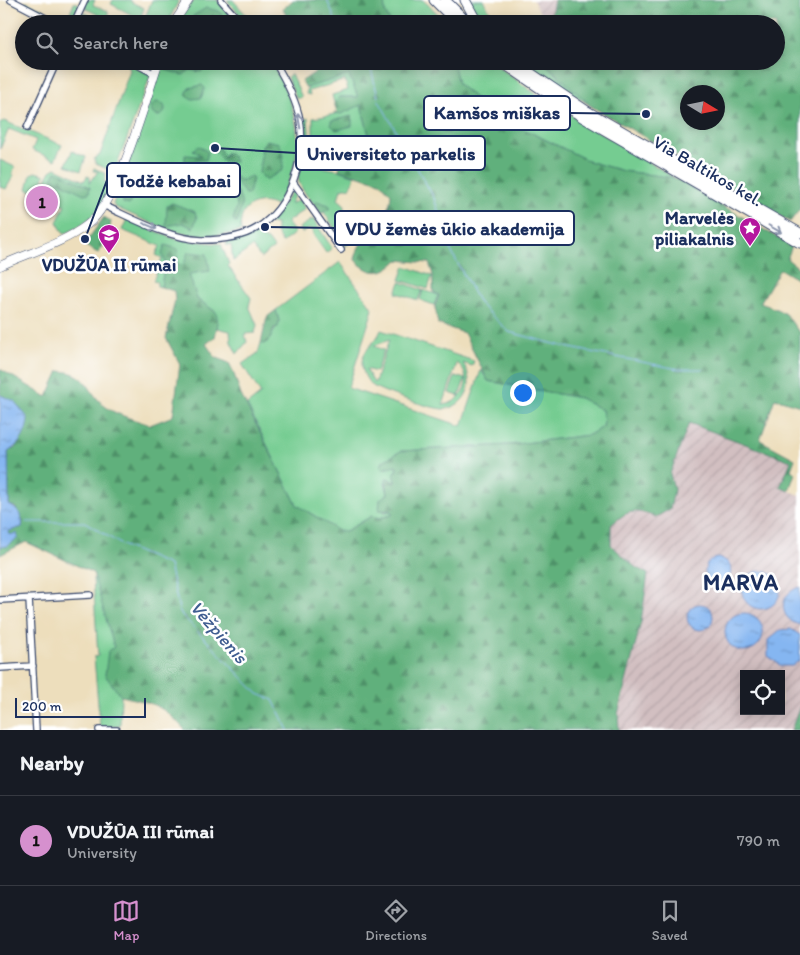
<!DOCTYPE html>
<html lang="en">
<head>
<meta charset="utf-8">
<style>
  body { margin:0; font-family:Itim,sans-serif; background:#20242c; color:#f1f3f6 }
  .controls { position:absolute; right:15px; bottom:15px; display:grid; overflow:hidden; border-radius:0px; box-shadow:0 2px 12px #0003 }
  .controls button { width:45px; height:45px; display:grid; place-items:center; padding:0; border:0; border-bottom:1px solid #363941; background:#171b24; color:#f1f3f6; font:25px sans-serif }
  .compass { position:absolute; left:680px; top:85px; width:45px; height:45px; border-radius:50%; background:#171b24; box-shadow:0 2px 12px #0003; rotate:100deg }
  .scale { position:absolute; left:15px; bottom:12px; width:131px; box-sizing:border-box; padding-left:5px; border:2px solid #1b2f5e; border-top:0; font-size:14px; line-height:18px; white-space:nowrap; color:#1b2f5e; -webkit-text-stroke:4px #fff; paint-order:stroke }
  .you { position:absolute; left:522px; top:392px; width:18px; height:18px; margin:-12px; border:4px solid #fff; border-radius:50%; background:#1a73e8; box-shadow:0 0 0 8px #1a73e833 }
  .badge { display:grid; place-items:center; width:32px; height:32px; border-radius:50%; background:#d690ce; color:#111; font-size:16px; font-weight:700 }
  .pin { position:absolute; translate:-50% -50%; border:2px solid #fff; box-shadow:0 1px 5px #0006 }
  .list { margin:0; padding:0; list-style:none }
  h2 { display:flex; justify-content:space-between; align-items:center; height:65px; margin:0; padding:0 20px; font-size:21px }
  h2 small { font-size:16px; font-weight:400; color:#9ea1a6 }
  .list li { display:grid; grid-template-columns:32px 1fr auto; gap:15px; align-items:center; box-sizing:border-box; height:90px; padding:0 20px; border-top:1px solid #363941 }
  .list b { display:block; font-size:19px; white-space:nowrap }
  .list p { margin:0; font-size:16px; white-space:nowrap; color:#9ea1a6 }
  .list em { font-size:16px; font-style:normal; color:#9ea1a6 }
  .icon { flex:none; width:28px; height:28px; fill:none; stroke:currentColor; stroke-width:2; stroke-linecap:round; stroke-linejoin:round }
  .map { position:relative; flex:none; width:800px; height:730px; overflow:hidden }
  .search { position:absolute; background:#171b24; box-shadow:0 2px 12px #0003; left:15px; right:15px; top:15px; height:55px; display:flex; align-items:center; gap:12px; box-sizing:border-box; padding:0 18px; border-radius:28px; color:#9ea1a6; font-size:19px }
  .sheet { height:155px; background:#171b24 }
  nav { display:flex; justify-content:space-around; align-items:center; box-sizing:border-box; height:70px; border-top:1px solid #363941; background:#171b24; font-size:14px; color:#9ea1a6 }
  nav a { display:grid; justify-items:center; gap:2px }
  nav .on { color:#d690ce }
  .map>svg:first-child { display:block }
  .industrial { fill:url(#industrial-furrows); fill-rule:evenodd }
  .green { fill:#75cc91; stroke:#487e78; fill-rule:evenodd }
  .forest { fill:url(#forest-firs); stroke:#3e706c; fill-rule:evenodd }
  .water { fill:url(#water-ripples); stroke:#5072a8 }
  .lines { fill:none; stroke-linecap:round; stroke-linejoin:round }
  .stream { stroke:#85b6f1; stroke-width:1 }
  .minor-casing { stroke:#3a496c; stroke-width:8 }
  .major-casing { stroke:#3a496c; stroke-width:9 }
  .highway-casing { stroke:#3a496c; stroke-width:11 }
  .minor { stroke:#fff; stroke-width:5.5 }
  .major { stroke:#fff; stroke-width:8 }
  .highway { stroke:#fff; stroke-width:9 }
  .oneway { stroke:#8d97ae }
  .labels { text-anchor:middle; dominant-baseline:central; stroke-width:5; stroke-linejoin:round; paint-order:stroke }
  .street-label { font-size:18px; fill:#1b2f5e; stroke:#fff }
  .poi-label { font-size:18px; font-weight:bold; fill:#1b2f5e; stroke:#fff; text-anchor:end }
  .water-label { font-size:19px; font-style:italic; fill:#405e91; stroke:#fff }
  .district-label { font-size:22px; font-weight:bold; letter-spacing:1px; fill:#1b2f5e; stroke:#fff }
  .leader { fill:none; stroke:#1b2f5e; stroke-width:2 }
  .callout-dot { fill:#1b2f5e; stroke:#fff; stroke-width:2 }
  .callout { fill:#fff; stroke:#1b2f5e; stroke-width:2 }
  .callout-label { font-size:19px; text-anchor:middle; font-weight:bold; fill:#1b2f5e }
</style>
</head>
<body>
<div class="map">
<svg width="800" height="730" viewBox="0 0 800 730">
  <defs>
    <pattern id="industrial-furrows" width="10" height="10" patternUnits="userSpaceOnUse" patternTransform="scale(1.25)"><rect width="10" height="10" fill="#d2bfc1"/><path d="M-1 1l2-2M0 10L10 0M9 11l2-2" fill="none" stroke="#b4a4a8"/></pattern>
    <pattern id="forest-firs" width="22" height="20" patternUnits="userSpaceOnUse" patternTransform="scale(1.25)"><rect width="22" height="20" fill="#60b07b"/><path d="M5 1l3.5 6h-7zM16 11l3.5 6h-7z" fill="#4e9068"/></pattern>
    <pattern id="water-ripples" width="26" height="14" patternUnits="userSpaceOnUse" patternTransform="scale(1.25)"><rect width="26" height="14" fill="#85b6f1"/><path d="M2 4q2-2 4 0t4 0M15 11q2-2 4 0t4 0" fill="none" stroke="#6c94c6"/></pattern>
  </defs>
  <rect width="100%" height="100%" fill="#fff"/>
  <filter id="ink" filterUnits="userSpaceOnUse"><feTurbulence type="fractalNoise" baseFrequency=".02" numOctaves="2"/><feDisplacementMap in="SourceGraphic" scale="10" xChannelSelector="R" yChannelSelector="G"/><feConvolveMatrix kernelMatrix="1 2 1 2 8 2 1 2 1" color-interpolation-filters="sRGB"/></filter>
  <filter id="wash" filterUnits="userSpaceOnUse"><feTurbulence type="fractalNoise" baseFrequency=".0096" numOctaves="4" result="noise"/><feDisplacementMap in="SourceGraphic" scale="20" xChannelSelector="R" yChannelSelector="G"/><feGaussianBlur stdDeviation="1.12" result="paint"/><feColorMatrix in="noise" values="0 0 0 0 0 0 0 0 0 0 0 0 0 0 0 0 0 1.4 0 .05"/><feComposite in="paint" operator="in"/></filter>
  <g filter="url(#wash)">
    <rect width="100%" height="100%" fill="#eddebc"/>
    <path class="industrial" d="M533,0H554L549,24H546Z
      M689,423L791,461L780,487L800,495V706L791,730H619L618,714L641,622L648,574L635,567L611,545V524L622,515L636,510L656,517L674,490L670,474ZM744,674H781V711H744Z"/>
    <path class="green" d="M86,0H95L93,5L108,11V20L85,8Z
      M113,0H131V2L144,8L140,19L111,4Z
      M152,0H179L167,24H152L144,20Z
      M195,0H217L239,24H177L184,12Z
      M227,0H233L249,18L245,21Z
      M384,0H423L449,24H391L385,12Z
      M467,0H483L498,24H481Z
      M26,2L67,21L74,3H78L79,6L71,24H63L25,5Z
      M82,13H85L106,23L77,24Z
      M163,61H270C301,113 309,152 276,206C256,196 237,209 241,231C191,244 160,227 115,207L113,204Z
      M453,61H491L530,90L675,178L623,171L591,162L497,116L458,84Z
      M523,61H542L591,106Z
      M131,64L150,74V77L117,165L119,166L114,172L96,164L94,159L100,155L130,70L128,65Z
      M291,74L302,97L297,99L287,77Z
      M349,74L358,97H340L334,103L332,95L348,90L345,80L309,91L310,95L306,94L308,87Z
      M361,105L376,161L363,162L341,156V151L355,152L356,143L318,140L317,143L313,141V118C328,116 345,112 361,105Z
      M308,118L310,142L308,160L303,159V120Z
      M4,121L62,145L55,160L32,150L36,140L9,129L0,149V123Z
      M72,151L86,157L81,171L66,165Z
      M0,160L15,167L12,174L14,175L6,189L0,187Z
      M303,164L339,170L355,176L351,187L341,189L338,199L345,205L344,212L348,214L347,222L356,225L359,229L358,235L346,246L343,245L344,243L324,212L330,208L317,201L314,204C304,192 291,179 303,164Z
      M56,168L84,181L87,176L90,177V183L98,171H93L94,168L106,174L104,180L109,186C105,209 85,225 64,234L57,222L65,205L27,189L31,174L35,172L45,175L43,179L46,180L51,171Z
      M295,189L297,191L290,204L300,200L305,209L287,222L295,233L282,243L276,232V224L269,223L293,190Z
      M127,219L175,239L221,244L229,264L228,266L251,298L249,306L257,325L255,333L245,334L247,342L237,354L231,342L230,331L217,328L216,312L197,299L190,280L187,259L184,264L179,265L177,262L165,261L161,287L157,286V282L153,281L162,258L156,255L160,246L122,230Z
      M313,219L332,248L326,253L314,236L311,228L302,233L299,228Z
      M259,230L261,233L260,237L268,240L274,248L261,258L252,247L233,261L231,245H226L227,242Z
      M340,262L373,309L348,388L462,426L481,370L488,381L580,398L602,410L604,421L603,427L589,435L509,445L401,451L381,464L382,469L396,466L397,481L385,482L388,494L384,496V512L392,511V515L379,518L372,516L346,531H339L297,505L247,405L261,394L242,364L258,353L261,343L265,344L270,339L279,321L276,310Z
      M405,266L432,276L428,289L400,280Z
      M400,282L422,290L418,300L396,293Z
      M423,290L438,295L434,305L420,300Z
      M381,330L474,361L472,366L463,363C476,382 467,407 443,409C433,409 381,392 373,386C367,382 363,373 362,366C361,349 376,344 381,330ZM389,340L375,382L374,383L366,369L376,372L384,350L374,346ZM457,363C474,377 465,402 443,405Z
      M455,376L465,379L459,396L449,393Z
      M93,578L97,581L114,647L105,675L121,696L120,726L100,727L94,657L98,656Z"/>
    <path class="forest" d="M293,0H384L385,12L391,24H306L288,19L283,9Z
      M554,0H800V209L790,222L591,106L546,64L547,61H776V24H549ZM688,92H718V122H688Z
      M206,8L219,11L228,24H194L193,16Z
      M167,61H175L181,66L184,64L182,61H198L203,70L201,72L190,70L183,75L166,70Z
      M320,61H453L458,84L497,116L591,162L623,171L675,178L792,246L787,259L800,269V281L780,269L760,303C770,307 782,309 790,319C793,324 795,328 800,332V406L775,398L760,440L795,459L791,470L795,473L789,491L780,487L791,461L689,423L670,474L674,490L670,509L656,517C634,509 629,509 611,525V545L635,567L648,574L641,622L618,714L619,730H185C163,705 153,703 121,696L105,675L108,651L114,647L93,573L26,542L0,555V547L7,546L8,531L22,527L23,522L15,507L9,505L8,451L16,448L5,397L0,395V369L47,397L59,371C91,373 86,392 106,407C118,416 137,420 150,425L173,416L180,364L166,338L175,300L174,291L161,287L165,261L162,254L165,245L178,249L177,262L179,265L184,264L188,252L207,254L210,271L189,274L197,299L216,312L218,323L215,337L206,344L215,357L229,363L233,371L241,395L297,505L339,531H346L372,516L379,518L392,515V511L379,510L380,499L388,494L386,479L389,478L393,482L396,481L394,474L397,469L396,466L382,469L380,467L383,461L401,451L509,445L589,435L603,427L604,421L602,410L580,398L488,381L464,333L438,324L435,306L439,295L433,292V275L429,263L398,260C383,275 371,276 355,260C358,233 391,221 391,194L380,182L339,170L341,156L363,162L376,161L361,105L341,114L334,113L337,112L334,103L340,97H358L349,75L306,88L302,81L323,67Z
      M202,85L205,88L201,98L192,99L186,95L189,88Z
      M151 109a7 7 0 1 1 14 0a7 7 0 1 1-14 0Z
      M352,116V126L336,130L331,125V121Z
      M266,140L279,143L283,152V170L266,180L259,173L262,146Z
      M199,146L208,152L206,160L185,162V155L201,156L193,150Z
      M219,148L224,158L226,153H230L236,162L223,161L215,151Z
      M56,171L90,187L89,193L84,194L52,178Z
      M231,174L241,181L251,176L253,178L249,194H245Z
      M135,180H139V182L129,205L123,203L122,194Z
      M233,187C245,204 242,204 237,223L233,220L237,206Z
      M317,201L329,205L330,208L321,214L314,204Z
      M172,203L195,212L197,218L193,228L183,223L166,226L167,206Z
      M104,217L111,221L110,227L99,253L96,252L84,245Z
      M276,310L279,321L278,327L274,328L270,339L265,344L261,343L267,317Z
      M800,706V730H791Z"/>
    <path class="water" d="M0,395L14,401L28,418C27,434 20,444 8,452L9,505C17,509 24,516 22,527L9,531V535L17,533L18,538L7,546L0,547Z
      M705 571a13 13 0 1 1 26 0a13 13 0 1 1-26 0Z
      M742 590a19 19 0 1 1 38 0a19 19 0 1 1-38 0Z
      M800,587V625C778,620 778,593 800,587Z
      M687 617a13 13 0 1 1 26 0a13 13 0 1 1-26 0Z
      M725 632a19 19 0 1 1 38 0a19 19 0 1 1-38 0Z
      M791,629L800,635V660L792,666H781L768,656V640L780,630Z"/>
    <g class="lines">
      <path class="stream" d="M327,0L337,24
        M369,61L379,101L434,198L451,251L479,303L509,332L570,348L678,369H704
        M26,522H85L122,545L169,565L180,613L258,694L273,700L288,730"/>
    </g>
  </g>
  <g filter="url(#ink)">
    <g class="lines">
      <g class="minor-casing">
        <path id="minor" d="M11,0L57,24
          M221,0L242,24
          M74,24L85,0
          M130,61L155,74
          M27,128L57,61
          M293,182L341,250
          M105,206C136,220 168,238 202,240C220,240 241,238 257,228C291,207 306,158 300,120C296,99 285,79 274,61
          M29,599L36,730
          M0,600L90,595
          M0,668L33,666
          M99,730H117"/>
      </g>
      <g class="major-casing">
        <path id="major" d="M173,24L189,0
          M0,266C28,253 62,244 87,225C119,201 145,102 159,61"/>
      </g>
      <g class="highway-casing">
        <path id="highway" d="M434,0L458,24
          M445,0L469,24
          M465,0L478,24
          M500,61L582,117L800,243
          M513,61L587,111L800,233"/>
      </g>
      <use href="#minor" class="minor"/>
      <use href="#major" class="major"/>
      <use href="#highway" class="highway"/>
    </g>
    <defs><path id="oneway-shaft" d="M-6 0H5M1.5-3L5.5 0L1.5 3" fill="none" stroke-width="1.6" stroke-linecap="round" stroke-linejoin="round" transform="scale(1.25)"/></defs>
    <g class="oneway">
      <use href="#oneway-shaft" transform="translate(299 121) rotate(-100)"/>
      <use href="#oneway-shaft" transform="translate(150 226) rotate(23)"/>
      <use href="#oneway-shaft" transform="translate(775 229) rotate(30)"/>
    </g>
  </g>
  <defs>
    <g id="sight-pin" transform="scale(1.125)"><path d="M0 17L-7.5 6A9.5 9.5 0 1 1 7.5 6Z" fill="#b5179e" stroke="#fff"/><path d="M0-6L1.8-2.2L6-1.7L2.9 1.2L3.7 5.4L0 3.3L-3.7 5.4L-2.9 1.2L-6-1.7L-1.8-2.2Z" fill="#fff"/></g>
    <g id="university-pin" transform="scale(1.125)"><path d="M0 17L-7.5 6A9.5 9.5 0 1 1 7.5 6Z" fill="#b5179e" stroke="#fff"/><path d="M0-5L7-2L0 1L-7-2ZM-4 1L0 2.5L4 1V4Q0 6-4 4Z" fill="#fff"/></g>
  </defs>
  <g fill-rule="evenodd">
    <use href="#sight-pin" x="750" y="228"/>
    <use href="#university-pin" x="109" y="235"/>
  </g>
  <g class="labels">
    <g class="street-label">
      <text transform="translate(708 171) rotate(30)">Via Baltikos kel.</text>
    </g>
    <g class="poi-label">
      <text x="734" y="218">Marvelės<tspan x="734" dy="21">piliakalnis</tspan></text>
      <text x="109" y="265" text-anchor="middle">VDUŽŪA II rūmai</text>
    </g>
    <g class="water-label">
      <text transform="translate(219 632) rotate(49)">Vėžpienis</text>
    </g>
    <g class="district-label">
      <text x="741" y="582">MARVA</text>
    </g>
  </g>
  <path class="leader" d="M646 114L570 113M215 148L296 153M85 239L107 180M265 227L335 228"/>
  <g class="callout-dot">
    <circle cx="646" cy="114" r="5"/>
    <circle cx="215" cy="148" r="5"/>
    <circle cx="85" cy="239" r="5"/>
    <circle cx="265" cy="227" r="5"/>
  </g>
  <g class="callout">
    <rect x="424" y="96" width="146" height="34" rx="5"/>
    <rect x="296" y="136" width="189" height="34" rx="5"/>
    <rect x="107" y="163" width="133" height="34" rx="5"/>
    <rect x="335" y="211" width="239" height="34" rx="5"/>
  </g>
  <g class="callout-label">
    <text x="497" y="119">Kamšos miškas</text>
    <text x="391" y="160">Universiteto parkelis</text>
    <text x="174" y="187">Todžė kebabai</text>
    <text x="455" y="235">VDU žemės ūkio akademija</text>
  </g>
</svg>
<div class="controls">
<button><svg class="icon" aria-label="locate" viewBox="0 0 24 24"><circle cx="12" cy="12" r="6"/><path d="M12 2v4M12 18v4M2 12h4M18 12h4"/></svg></button>
</div>
<svg class="compass" viewBox="-18 -18 36 36"><path d="M0-13l5 13h-10z" fill="#e53935"/><path d="M0 13l5-13h-10z" fill="#9ea1a6"/></svg>
<div class="scale">200 m</div>
<div class="you"></div>
<div class="pin badge" style="left:42px;top:202px">1</div>
<div class="search"><svg class="icon" aria-label="search" viewBox="0 0 24 24"><circle cx="10" cy="10" r="6"/><path d="M15 15l6 6"/></svg>Search here</div>
</div>
<section class="sheet">
<h2>Nearby<small></small></h2>
<ul class="list">
<li><span class="badge">1</span><div><b>VDUŽŪA III rūmai</b><p>University</p></div><em>790 m</em></li>
</ul>
</section>
<nav>
<a class="on"><svg class="icon" aria-label="map" viewBox="0 0 24 24"><path d="M3 6l6-2 6 2 6-2v14l-6 2-6-2-6 2zM9 4v14M15 6v14"/></svg>Map</a>
<a><svg class="icon" aria-label="directions" viewBox="0 0 24 24"><path d="M12 3l9 9-9 9-9-9zM9 14v-3h6M13 9l2 2-2 2"/></svg>Directions</a>
<a><svg class="icon" aria-label="saved" viewBox="0 0 24 24"><path d="M7 4h10v16l-5-4-5 4z"/></svg>Saved</a>
</nav>
</body>
</html>
